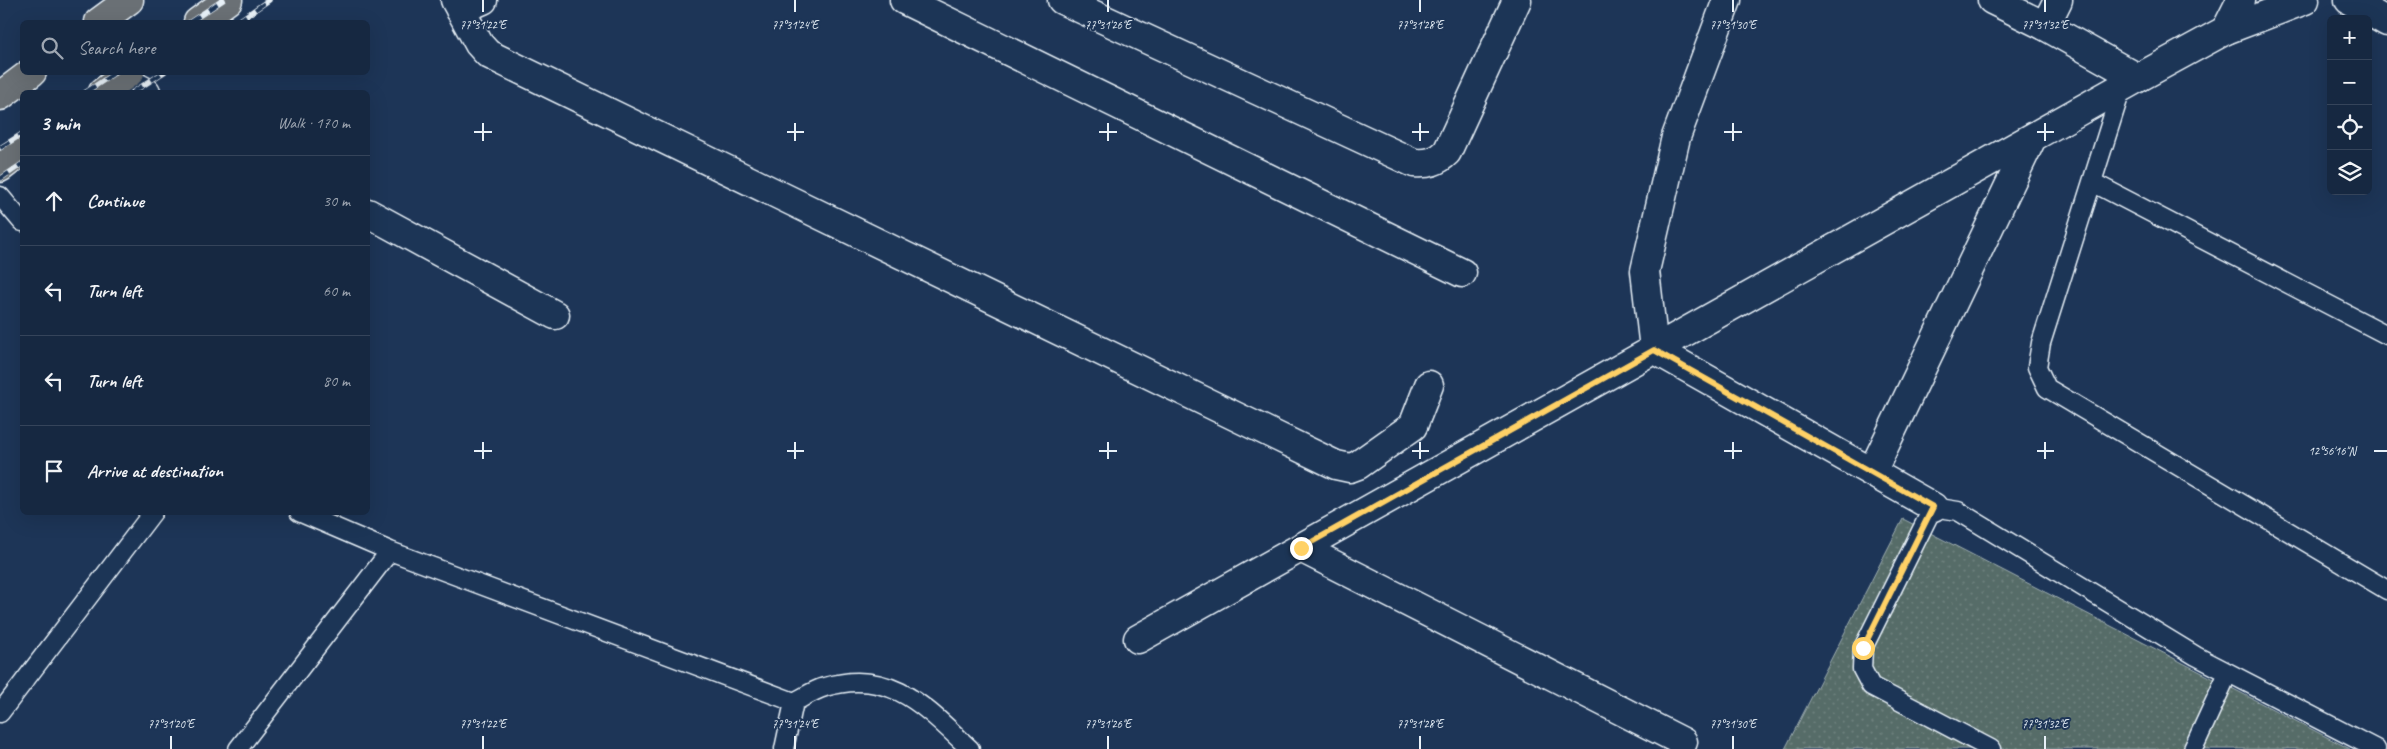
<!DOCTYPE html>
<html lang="en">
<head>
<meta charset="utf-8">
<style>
  body { margin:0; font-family:Caveat,sans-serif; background:#23344c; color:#f1f3f6 }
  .controls { position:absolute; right:15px; top:15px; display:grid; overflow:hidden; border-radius:8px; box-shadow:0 5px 20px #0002 }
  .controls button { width:45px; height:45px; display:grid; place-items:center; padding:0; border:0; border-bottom:1px solid #35445a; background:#162841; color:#f1f3f6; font:25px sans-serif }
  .stop { position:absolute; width:15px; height:15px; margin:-11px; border:4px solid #ffd166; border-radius:50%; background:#fff }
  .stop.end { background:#ffd166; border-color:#fff; box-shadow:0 1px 5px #0008 }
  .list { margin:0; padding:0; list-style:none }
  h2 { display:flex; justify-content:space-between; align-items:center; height:65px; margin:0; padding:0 20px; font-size:21px }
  h2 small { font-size:16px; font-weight:400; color:#9ea6b1 }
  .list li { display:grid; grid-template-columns:32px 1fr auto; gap:15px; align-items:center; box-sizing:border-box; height:90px; padding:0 20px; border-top:1px solid #35445a }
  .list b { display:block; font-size:19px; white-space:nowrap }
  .list em { font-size:16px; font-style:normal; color:#9ea6b1 }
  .icon { flex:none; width:28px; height:28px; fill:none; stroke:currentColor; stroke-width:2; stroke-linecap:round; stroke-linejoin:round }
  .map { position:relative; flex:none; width:2387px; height:749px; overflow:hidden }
  .search { position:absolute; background:#162841; box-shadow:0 5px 20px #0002; left:20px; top:20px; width:350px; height:55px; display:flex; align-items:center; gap:12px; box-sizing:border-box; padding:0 18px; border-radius:8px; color:#9ea6b1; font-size:19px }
  .panel { position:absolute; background:#162841; box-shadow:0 5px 20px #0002; left:20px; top:90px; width:350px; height:425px; border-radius:8px }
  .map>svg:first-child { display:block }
  .grass { fill:url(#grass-dots); stroke:#9faeb0 }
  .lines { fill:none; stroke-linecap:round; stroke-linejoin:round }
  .service-casing { stroke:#e8f1f8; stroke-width:21 }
  .minor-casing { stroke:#e8f1f8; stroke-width:31 }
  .tertiary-casing { stroke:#e8f1f8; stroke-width:31 }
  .trunk-casing { stroke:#e8f1f8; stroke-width:31 }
  .service { stroke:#1d3557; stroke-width:18 }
  .minor { stroke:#1d3557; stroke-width:28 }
  .tertiary { stroke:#1d3557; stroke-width:28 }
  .trunk { stroke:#6a7074; stroke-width:28 }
  .rail-casing { stroke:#e8f1f8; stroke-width:5.5 }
  .rail { stroke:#1d3557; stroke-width:4; stroke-dasharray:11; stroke-linecap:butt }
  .route { stroke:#ffd166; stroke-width:6 }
  .ticks { fill:none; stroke:#e8f1f8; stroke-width:2 }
  .ticks-label { font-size:12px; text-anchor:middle; fill:#e8f1f8; stroke:#1d3557; stroke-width:4; stroke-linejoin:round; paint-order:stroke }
</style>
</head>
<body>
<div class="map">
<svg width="2387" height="749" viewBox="0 0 2387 749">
  <defs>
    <pattern id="grass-dots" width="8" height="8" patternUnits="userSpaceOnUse" patternTransform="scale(1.25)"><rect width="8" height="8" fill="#566c68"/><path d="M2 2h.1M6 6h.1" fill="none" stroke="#6e817e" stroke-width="1.8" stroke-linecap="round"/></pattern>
  </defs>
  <rect width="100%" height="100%" fill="#1d3557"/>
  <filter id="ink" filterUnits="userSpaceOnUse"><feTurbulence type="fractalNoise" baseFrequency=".02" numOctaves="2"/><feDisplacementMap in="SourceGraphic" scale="10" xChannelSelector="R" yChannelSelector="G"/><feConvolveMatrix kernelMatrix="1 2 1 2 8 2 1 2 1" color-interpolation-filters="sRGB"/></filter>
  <g filter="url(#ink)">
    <path class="grass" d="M1903,519L2350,749H1785Z"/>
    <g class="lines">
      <g class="service-casing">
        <path id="service" d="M2122,87L2041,343L2037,367L2047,388L2387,590
          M2092,182L2387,335
          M0,196L22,222
          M299,512L390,551L794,702
          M0,713L153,512
          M238,749L390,551
          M784,749L794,702C804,697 814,690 825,687C891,667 926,708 970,749
          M1991,749L1871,686L1862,669L1863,648L1933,507L1958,511L2196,656L2376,749
          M2193,749L2228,673"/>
      </g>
      <g class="minor-casing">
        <path id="minor" d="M455,0L479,44L488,54L1336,465L1350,468L1358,465L1413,426L1429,385
          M904,0L1462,273
          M1062,0L1414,163C1428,164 1437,162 1447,152L1517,0
          M1727,0L1676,137L1645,271L1654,349L1933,507
          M2349,0L2387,22
          M460,10L483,0
          M2045,26L2058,0
          M2226,30L2241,0
          M121,79L146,92
          M368,213L555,315
          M1872,472L2032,138
          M1301,548L1683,742
          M1138,639L2138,78"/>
      </g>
      <g class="tertiary-casing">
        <path id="tertiary" d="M1992,0L2045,26L2138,78L2226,30L2305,0"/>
      </g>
      <g class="trunk-casing">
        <path id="trunk" d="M99,22L129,0
          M198,22L228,0
          M103,92L130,72
          M0,96L32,72
          M0,168L22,151"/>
      </g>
      <use href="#service" class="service"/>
      <use href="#minor" class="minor"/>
      <use href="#tertiary" class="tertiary"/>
      <use href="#trunk" class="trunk"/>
      <g class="rail-casing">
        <path id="rail" d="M190,22L223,0
          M237,22L269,0
          M86,92L116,72
          M133,92L164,72
          M0,148L22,134
          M0,179L22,164"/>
      </g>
      <use href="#rail" class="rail"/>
    </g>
  </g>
  <g class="lines" filter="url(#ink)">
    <path class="route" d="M1301,548L1654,350L1933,507L1863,648"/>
  </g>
  <path class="ticks" d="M483,0V12M795,0V12M1108,0V12M1420,0V12M1733,0V12M2045,0V12M483,123V141M795,123V141M1108,123V141M1420,123V141M1733,123V141M2045,123V141M474,132H492M787,132H804M1099,132H1117M1412,132H1429M1724,132H1742M2037,132H2054M483,442V459M795,442V459M1108,442V459M1420,442V459M1733,442V459M2045,442V459M474,451H492M787,451H804M1099,451H1117M1412,451H1429M1724,451H1742M2037,451H2054M2374,451H2387M171,736V749M483,736V749M795,736V749M1108,736V749M1420,736V749M1733,736V749M2045,736V749"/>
  <g class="ticks-label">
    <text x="483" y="29">77°31'22"E</text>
    <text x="795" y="29">77°31'24"E</text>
    <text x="1108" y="29">77°31'26"E</text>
    <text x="1420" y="29">77°31'28"E</text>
    <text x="1733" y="29">77°31'30"E</text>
    <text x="2045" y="29">77°31'32"E</text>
    <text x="2332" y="455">12°56'16"N</text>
    <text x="171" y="728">77°31'20"E</text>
    <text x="483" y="728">77°31'22"E</text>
    <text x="795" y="728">77°31'24"E</text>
    <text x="1108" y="728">77°31'26"E</text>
    <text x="1420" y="728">77°31'28"E</text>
    <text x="1733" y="728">77°31'30"E</text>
    <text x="2045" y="728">77°31'32"E</text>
  </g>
</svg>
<div class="controls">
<button>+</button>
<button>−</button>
<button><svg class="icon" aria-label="locate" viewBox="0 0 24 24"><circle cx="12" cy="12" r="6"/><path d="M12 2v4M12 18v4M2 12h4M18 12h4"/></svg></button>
<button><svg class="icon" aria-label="layers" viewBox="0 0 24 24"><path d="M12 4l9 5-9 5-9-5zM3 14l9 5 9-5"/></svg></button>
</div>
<div class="stop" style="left:1863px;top:648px"></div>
<div class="stop end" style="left:1301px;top:548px"></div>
<div class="search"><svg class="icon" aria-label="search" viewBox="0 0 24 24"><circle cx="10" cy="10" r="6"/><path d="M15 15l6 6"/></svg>Search here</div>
<section class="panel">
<h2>3 min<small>Walk · 170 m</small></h2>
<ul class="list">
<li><svg class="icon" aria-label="ahead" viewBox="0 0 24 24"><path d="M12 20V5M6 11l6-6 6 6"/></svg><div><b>Continue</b></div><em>30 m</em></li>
<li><svg class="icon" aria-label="left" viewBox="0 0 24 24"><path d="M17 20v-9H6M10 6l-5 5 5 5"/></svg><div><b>Turn left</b></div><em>60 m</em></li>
<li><svg class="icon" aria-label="left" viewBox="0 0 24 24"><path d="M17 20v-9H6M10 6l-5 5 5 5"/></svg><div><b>Turn left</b></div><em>80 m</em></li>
<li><svg class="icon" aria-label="arrive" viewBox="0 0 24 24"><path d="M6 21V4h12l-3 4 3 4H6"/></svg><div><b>Arrive at destination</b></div></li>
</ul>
</section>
</div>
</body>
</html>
